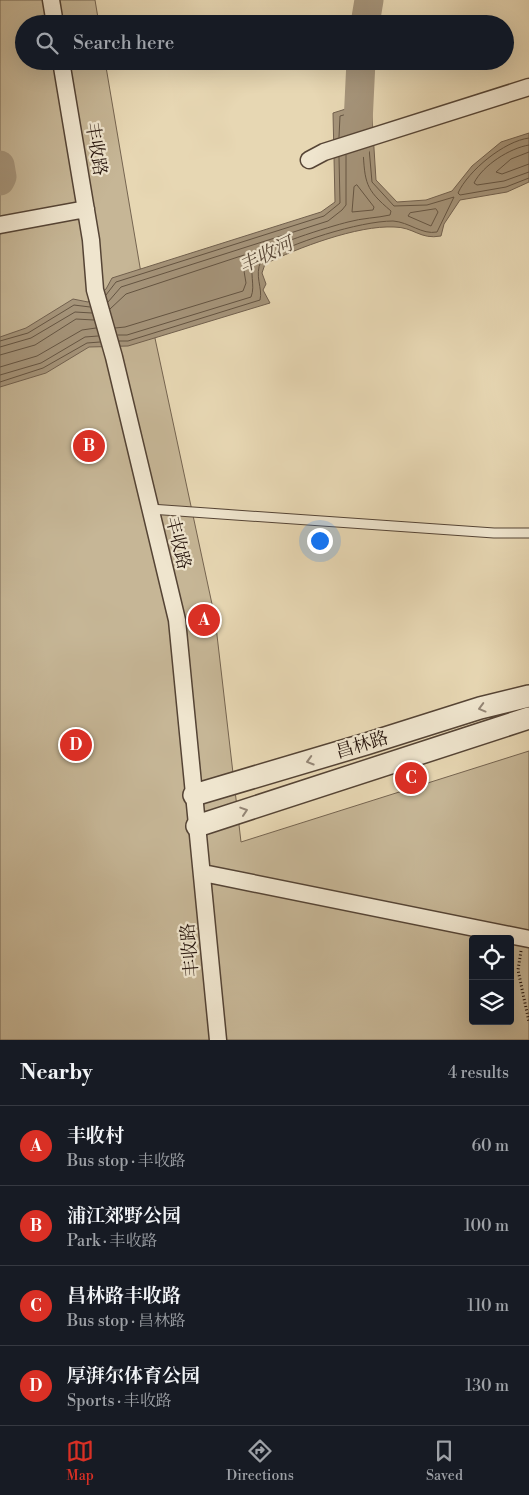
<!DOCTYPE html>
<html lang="en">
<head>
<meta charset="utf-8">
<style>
  body { margin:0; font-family:"Libre Bodoni","Noto Serif SC",serif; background:#20242c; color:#f1f3f6 }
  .controls { position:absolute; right:15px; bottom:15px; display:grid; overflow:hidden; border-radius:5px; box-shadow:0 5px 20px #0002 }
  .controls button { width:45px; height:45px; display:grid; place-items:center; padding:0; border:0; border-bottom:1px solid #363941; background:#171b24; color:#f1f3f6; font:25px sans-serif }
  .you { position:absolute; left:319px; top:540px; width:18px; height:18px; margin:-12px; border:4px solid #fff; border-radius:50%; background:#1a73e8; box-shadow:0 0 0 8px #1a73e833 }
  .badge { display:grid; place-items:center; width:32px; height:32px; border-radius:50%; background:#d93025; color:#fff; font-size:16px; font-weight:700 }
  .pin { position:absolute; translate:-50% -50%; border:2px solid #fff; box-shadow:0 1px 5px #0006 }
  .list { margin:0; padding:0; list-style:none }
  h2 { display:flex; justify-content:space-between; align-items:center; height:65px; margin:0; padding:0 20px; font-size:21px }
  h2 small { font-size:16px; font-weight:400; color:#9ea1a6 }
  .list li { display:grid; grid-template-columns:32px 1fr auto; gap:15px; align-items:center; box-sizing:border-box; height:80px; padding:0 20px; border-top:1px solid #363941 }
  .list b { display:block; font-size:19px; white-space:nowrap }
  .list p { margin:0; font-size:16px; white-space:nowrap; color:#9ea1a6 }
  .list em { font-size:16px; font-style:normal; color:#9ea1a6 }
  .icon { flex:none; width:28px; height:28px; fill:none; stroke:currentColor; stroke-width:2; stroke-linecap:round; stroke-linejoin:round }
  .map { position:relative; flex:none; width:529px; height:1040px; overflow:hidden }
  .search { position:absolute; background:#171b24; box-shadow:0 5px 20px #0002; left:15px; right:15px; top:15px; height:55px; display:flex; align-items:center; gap:12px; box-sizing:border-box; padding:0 18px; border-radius:28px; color:#9ea1a6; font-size:19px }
  .sheet { height:385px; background:#171b24 }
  nav { display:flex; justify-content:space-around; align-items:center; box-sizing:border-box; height:70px; border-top:1px solid #363941; background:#171b24; font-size:14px; color:#9ea1a6 }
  nav a { display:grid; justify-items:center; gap:2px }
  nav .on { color:#d93025 }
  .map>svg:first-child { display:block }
  .green { fill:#c6b696; stroke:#756450; fill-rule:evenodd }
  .water { fill:#a5947a; stroke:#71604e }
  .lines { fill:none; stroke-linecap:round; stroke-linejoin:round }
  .shore { stroke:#645442; stroke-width:1 }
  .river { stroke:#a5947a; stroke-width:29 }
  .service-casing { stroke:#554435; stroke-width:11 }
  .minor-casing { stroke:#554435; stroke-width:19 }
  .tertiary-casing { stroke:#554435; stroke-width:24 }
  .path { stroke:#24130b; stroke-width:3; stroke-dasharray:1 2.5; stroke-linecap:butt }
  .service { stroke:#efe5ce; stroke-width:9 }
  .minor { stroke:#efe5ce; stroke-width:16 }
  .tertiary { stroke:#efe5ce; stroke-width:21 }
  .oneway { stroke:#948676 }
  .labels { text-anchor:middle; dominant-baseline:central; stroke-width:4.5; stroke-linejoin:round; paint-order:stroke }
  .street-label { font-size:18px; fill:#24130b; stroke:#efe5ce }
  .water-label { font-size:19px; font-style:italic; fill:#584737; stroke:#efe5ce }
</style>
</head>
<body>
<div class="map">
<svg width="529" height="1040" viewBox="0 0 529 1040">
  <rect width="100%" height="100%" fill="#e7d7b3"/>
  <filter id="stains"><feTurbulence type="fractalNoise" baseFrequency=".004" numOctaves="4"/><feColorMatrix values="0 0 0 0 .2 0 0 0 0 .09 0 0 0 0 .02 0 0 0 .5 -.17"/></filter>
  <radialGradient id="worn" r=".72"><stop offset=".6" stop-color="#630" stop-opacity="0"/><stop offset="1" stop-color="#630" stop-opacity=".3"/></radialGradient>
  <path class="green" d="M0,0H95L99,24H24V61H105L141,273L215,618L241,842L529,751V1040H0ZM473,939H510V1021H473Z"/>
  <path class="water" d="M371,101L376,180L397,202L426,200L452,191L472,166L501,142L529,133V182L507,192L460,200L444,224L441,236C420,240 414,227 394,227C358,225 297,248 265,264L262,273L266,284L263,290L270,303L128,346L89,347L46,373L0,387V337L26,328L73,299L88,302L106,289L112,278L321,212L335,202L333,113Z"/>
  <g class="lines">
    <path class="shore" d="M339,137L340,116L365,109L368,128
      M529,138C504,141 468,171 458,193L460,195L506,187L529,178
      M529,145C510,148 483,165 474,183L477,185L504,181L529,172
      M529,152L511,159L496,172L502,174L529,164
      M357,185L374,207L373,210L352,212L354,187Z
      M436,209L438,212L431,226L408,216L410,213Z
      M106,295L116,282L324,216L340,203L339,157
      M108,302L121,287L328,221L342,210L346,205V155
      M110,309L126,294L244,255L247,257L244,271L246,283L243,291L125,327L115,328
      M118,335H127L251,297C256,285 248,272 255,259C261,247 332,226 348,222C362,218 377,218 390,215L391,211C365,189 365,183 363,150
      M0,341L28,333L74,305L90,307
      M119,341H128L260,300C263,288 254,276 261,261C290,243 360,221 393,221C409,222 422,235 437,232L454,197L427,205L394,206L372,182L369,148
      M0,347L31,338L75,312L92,313
      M0,355L35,345L76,319L94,320
      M0,367L37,356L82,330L96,328
      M0,375L41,363L85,337L98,336
      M0,382L43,368L87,343L100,342"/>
    <path class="river" d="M365,24L369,0
      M357,144L361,61
      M0,165L2,177L0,181"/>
    <g class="service-casing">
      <path id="service" d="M150,509L494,533H529"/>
    </g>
    <g class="minor-casing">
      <path id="minor" d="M51,0L55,24
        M61,61L91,240L95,290L114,357L177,620L218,1040
        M309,160L324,152L529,87
        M0,225L86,209
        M203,873L529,939"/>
    </g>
    <g class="tertiary-casing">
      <path id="tertiary" d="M194,795L366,744L480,708L529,696
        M197,826L529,718"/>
    </g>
    <path class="path" d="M521,951L518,970L529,1022"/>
    <use href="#service" class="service"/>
    <use href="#minor" class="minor"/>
    <use href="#tertiary" class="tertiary"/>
  </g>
  <defs><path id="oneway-chevron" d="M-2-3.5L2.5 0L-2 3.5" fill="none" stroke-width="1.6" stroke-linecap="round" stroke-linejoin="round" transform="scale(1.25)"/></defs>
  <g class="oneway">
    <use href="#oneway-chevron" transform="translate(482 708) rotate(165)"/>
    <use href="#oneway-chevron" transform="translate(310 761) rotate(164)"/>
    <use href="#oneway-chevron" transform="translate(244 811) rotate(-18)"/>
  </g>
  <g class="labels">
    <g class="street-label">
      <text transform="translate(96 149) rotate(81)">丰收路</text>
      <text transform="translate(178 543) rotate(76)">丰收路</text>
      <text transform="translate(362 745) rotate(-17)">昌林路</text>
      <text transform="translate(190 950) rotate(-95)">丰收路</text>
    </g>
    <g class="water-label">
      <text transform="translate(266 255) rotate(-26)">丰收河</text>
    </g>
  </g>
  <rect width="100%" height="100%" filter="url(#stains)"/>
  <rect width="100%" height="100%" fill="url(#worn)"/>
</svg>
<div class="controls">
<button><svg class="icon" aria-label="locate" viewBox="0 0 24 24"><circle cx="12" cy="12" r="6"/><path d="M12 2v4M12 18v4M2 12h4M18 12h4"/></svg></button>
<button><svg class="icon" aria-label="layers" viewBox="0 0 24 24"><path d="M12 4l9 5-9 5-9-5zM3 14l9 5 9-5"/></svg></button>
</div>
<div class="you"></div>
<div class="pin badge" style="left:204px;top:620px">A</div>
<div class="pin badge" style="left:89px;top:446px">B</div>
<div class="pin badge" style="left:411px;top:778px">C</div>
<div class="pin badge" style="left:76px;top:745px">D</div>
<div class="search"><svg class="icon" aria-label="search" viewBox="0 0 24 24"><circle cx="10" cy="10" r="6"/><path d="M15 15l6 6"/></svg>Search here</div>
</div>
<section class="sheet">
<h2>Nearby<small>4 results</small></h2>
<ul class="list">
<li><span class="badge">A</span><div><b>丰收村</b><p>Bus stop · 丰收路</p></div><em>60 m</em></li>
<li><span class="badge">B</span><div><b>浦江郊野公园</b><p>Park · 丰收路</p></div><em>100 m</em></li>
<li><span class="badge">C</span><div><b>昌林路丰收路</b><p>Bus stop · 昌林路</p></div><em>110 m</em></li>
<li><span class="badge">D</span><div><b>厚湃尔体育公园</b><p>Sports · 丰收路</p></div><em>130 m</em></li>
</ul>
</section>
<nav>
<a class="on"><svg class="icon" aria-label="map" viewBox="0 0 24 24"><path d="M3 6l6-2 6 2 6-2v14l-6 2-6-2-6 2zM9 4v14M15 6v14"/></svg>Map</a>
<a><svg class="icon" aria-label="directions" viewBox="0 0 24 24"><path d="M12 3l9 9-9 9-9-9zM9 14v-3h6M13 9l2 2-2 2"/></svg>Directions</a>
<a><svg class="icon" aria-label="saved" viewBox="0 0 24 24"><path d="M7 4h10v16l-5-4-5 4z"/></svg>Saved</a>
</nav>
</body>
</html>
